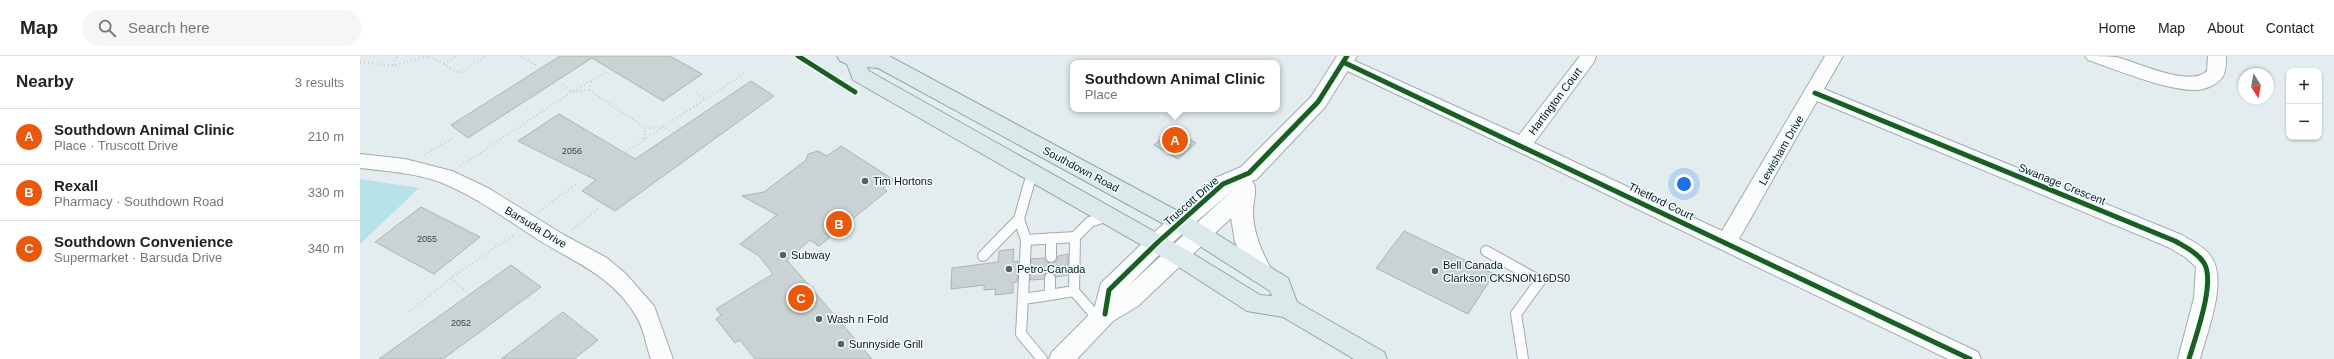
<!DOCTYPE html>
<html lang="en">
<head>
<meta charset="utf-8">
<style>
  body { margin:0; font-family:Helvetica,sans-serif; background:#f6f6f6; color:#222 }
  .controls { position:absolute; right:12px; top:12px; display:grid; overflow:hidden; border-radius:8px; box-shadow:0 1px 3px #0004 }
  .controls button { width:36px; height:36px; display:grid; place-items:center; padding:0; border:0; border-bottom:1px solid #e0e0e0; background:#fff; color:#222; font:20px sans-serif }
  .compass { position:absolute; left:1878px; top:12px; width:36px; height:36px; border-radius:50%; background:#fff; box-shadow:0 1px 3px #0004; rotate:169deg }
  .you { position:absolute; left:1324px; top:128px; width:14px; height:14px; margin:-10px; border:3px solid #fff; border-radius:50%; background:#1a73e8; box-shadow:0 0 0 6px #1a73e833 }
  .badge { display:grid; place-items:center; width:26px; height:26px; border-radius:50%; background:#ea580c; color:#fff; font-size:13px; font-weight:700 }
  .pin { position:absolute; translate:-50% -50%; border:2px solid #fff; box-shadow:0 1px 4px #0006 }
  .popup { position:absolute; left:710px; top:4px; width:210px; height:52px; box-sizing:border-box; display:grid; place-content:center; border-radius:8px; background:#fff; filter:drop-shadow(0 1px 3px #0005); font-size:13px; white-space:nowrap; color:#767676 }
  .popup b { font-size:15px; color:#222 }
  .popup::after { content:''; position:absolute; left:50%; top:100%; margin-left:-8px; border:8px solid transparent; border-top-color:#fff }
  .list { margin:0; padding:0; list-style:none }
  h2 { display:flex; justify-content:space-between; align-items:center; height:52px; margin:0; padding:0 16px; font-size:17px }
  h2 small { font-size:13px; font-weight:400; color:#767676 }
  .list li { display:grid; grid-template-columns:26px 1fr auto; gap:12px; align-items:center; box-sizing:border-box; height:56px; padding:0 16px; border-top:1px solid #e0e0e0 }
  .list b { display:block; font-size:15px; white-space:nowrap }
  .list p { margin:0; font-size:13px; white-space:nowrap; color:#767676 }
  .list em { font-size:13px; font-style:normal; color:#767676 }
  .icon { flex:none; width:22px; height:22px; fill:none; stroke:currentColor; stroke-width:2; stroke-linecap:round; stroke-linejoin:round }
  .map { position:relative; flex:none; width:1974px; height:303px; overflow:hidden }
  header { display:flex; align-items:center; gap:24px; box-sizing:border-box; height:56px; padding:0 20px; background:#fff; border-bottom:1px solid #e0e0e0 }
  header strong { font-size:19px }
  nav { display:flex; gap:22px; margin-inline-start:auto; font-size:14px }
  .search { width:280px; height:36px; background:#f6f6f6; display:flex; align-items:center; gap:10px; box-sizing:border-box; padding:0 14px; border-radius:22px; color:#767676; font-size:15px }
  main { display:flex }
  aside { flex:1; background:#fff }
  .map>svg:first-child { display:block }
  .green { fill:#b8e2e9 }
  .building { fill:#cad2d3; stroke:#adb3b5 }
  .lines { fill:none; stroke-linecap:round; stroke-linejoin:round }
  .service-casing { stroke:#a3abac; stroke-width:12 }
  .minor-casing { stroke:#a3abac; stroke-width:2 }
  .tertiary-casing { stroke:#a3abac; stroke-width:2 }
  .primary-casing { stroke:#8ea6aa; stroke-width:2 }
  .path { stroke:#cdd0d0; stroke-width:2.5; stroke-dasharray:1 3; stroke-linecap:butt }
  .service { stroke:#fbfcfc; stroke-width:10 }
  .minor { fill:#fbfcfc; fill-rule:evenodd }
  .tertiary { fill:#fbfcfc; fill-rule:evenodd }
  .primary { fill:#dce9ea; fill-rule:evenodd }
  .cycleway-casing { stroke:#eefdff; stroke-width:8 }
  .cycleway { stroke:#1b5e20; stroke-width:5 }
  .poi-dot { fill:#596162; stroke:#eefdff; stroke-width:1.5 }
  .labels { text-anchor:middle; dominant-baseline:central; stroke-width:3; stroke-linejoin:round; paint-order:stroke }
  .number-label { font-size:9px; fill:#3e4546 }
  .street-label { font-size:11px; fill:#0f1617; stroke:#eefdff }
  .poi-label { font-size:11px; fill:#0f1617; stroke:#eefdff; text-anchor:start }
</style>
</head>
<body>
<header>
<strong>Map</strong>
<div class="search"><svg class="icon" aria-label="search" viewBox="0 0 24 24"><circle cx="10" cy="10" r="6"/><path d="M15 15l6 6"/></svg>Search here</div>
<nav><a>Home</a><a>Map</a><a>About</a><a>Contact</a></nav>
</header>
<main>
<aside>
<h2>Nearby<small>3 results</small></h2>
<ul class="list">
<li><span class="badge">A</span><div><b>Southdown Animal Clinic</b><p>Place · Truscott Drive</p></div><em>210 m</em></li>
<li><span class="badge">B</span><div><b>Rexall</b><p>Pharmacy · Southdown Road</p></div><em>330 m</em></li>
<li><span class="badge">C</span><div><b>Southdown Convenience</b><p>Supermarket · Barsuda Drive</p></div><em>340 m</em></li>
</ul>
</aside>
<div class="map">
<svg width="1974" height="303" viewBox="0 0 1974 303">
  <rect width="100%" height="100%" fill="#e3ecee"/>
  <path class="green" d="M0,123L59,132L0,188Z"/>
  <path class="building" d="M200,0H310L342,18L303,45L232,2L108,82L91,69Z
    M391,25L414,40L255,155L222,135L236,124L158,85L199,58L275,103Z
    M812,73L836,87L818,103L794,89Z
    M481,90L534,124L523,132L527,135L459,190L450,184L427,204L512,303H395L380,284L375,287L356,263L361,259L356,253L413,218L399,200L380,188L417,159L382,140L404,136L446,104L448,98L458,95L467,100Z
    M61,151L120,181L74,218L15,186Z
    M1044,175L1134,218L1108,258L1016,212Z
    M654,193L653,206L658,205L657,226L653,227V237L635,239L636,233L624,234V229L591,233L592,212L638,206L639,195Z
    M708,198V219L696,221L694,217L690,216L685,218L684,223L670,224L671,203L685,202L687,206L691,207L696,205L698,200Z
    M151,209L181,231L83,303H19Z
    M203,256L238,284L214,303H141Z"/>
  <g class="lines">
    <g class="service-casing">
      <path id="service" d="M672,117L659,163L666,184L715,181L730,166L747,160
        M715,181L714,235L739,264
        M691,182V201
        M666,184L661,278L682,303
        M1126,195L1180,225L1156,258L1163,303
        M623,200L659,163
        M690,222V239L714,235
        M663,243L690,239"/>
    </g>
    <g class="minor-casing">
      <path id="minor" d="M984,0L1159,79L1220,0H1236L1234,6L1174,87L1362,175L1465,0H1483L1464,33L1822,179C1832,185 1843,190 1850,199C1869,223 1847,276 1840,303H1818L1834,242L1836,211L1825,201L1808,191L1457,45L1379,183L1618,296L1621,303H1588L1155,94L977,10L974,6L977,2Z
        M1725,0C1735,0 1747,0 1756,1C1777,6 1830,32 1847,15L1848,0H1866C1866,6 1866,13 1864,18C1860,28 1845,34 1835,34C1804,34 1758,14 1728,4Z
        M0,98L45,103L92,115L128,132L204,179L247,202L266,218L294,250L313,303H291C286,290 284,272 276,260C253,220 214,206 177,183C146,163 115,140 80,126C55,117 27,115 0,112Z"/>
    </g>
    <g class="tertiary-casing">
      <path id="tertiary" d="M977,0H997L965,51L897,123L892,125C899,133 892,147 893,158C894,180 903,198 913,217L909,224L901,226L893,224L875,186L871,162L778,250L753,265L717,303H689L692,296L734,254L741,227L789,181L855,122L881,111L951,41ZM874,133L766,232L805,193Z"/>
    </g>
    <g class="primary-casing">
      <path id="primary" d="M477,0H529L829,161L928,222L937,246L1024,296L1027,303H994L923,261L887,255L811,206L493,24L487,8L480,5ZM507,11L518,12L813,173L910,235L912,240L900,239L827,194L509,15Z"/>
    </g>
    <path class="path" d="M69,0L99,17L127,0
      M161,0L177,10
      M0,6L33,10L67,0
      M84,8L97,0
      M33,9L37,0
      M203,29L212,36L229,34L232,25
      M229,34L285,72L302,71L313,77
      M336,37L345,43
      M284,83L285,72
      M64,99L95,81
      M253,104L385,17
      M100,110L207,39L248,15
      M179,155L218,127
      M212,174L238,153
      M91,222L107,236
      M49,256L91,222L155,178"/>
    <use href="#service" class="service"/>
    <use href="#minor" class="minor"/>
    <use href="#tertiary" class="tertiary"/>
    <use href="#primary" class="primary"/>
    <g class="cycleway-casing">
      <path id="cycleway" d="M438,0L495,36
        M983,6L1610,303
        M1455,37L1815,185C1825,191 1838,197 1844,207C1856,226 1835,282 1829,303
        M745,258L749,234L797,187L863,128L889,117L958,46L987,0"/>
    </g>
    <use href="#cycleway" class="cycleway"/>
  </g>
  <g class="poi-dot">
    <circle cx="505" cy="125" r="4"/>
    <circle cx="423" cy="199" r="4"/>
    <circle cx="649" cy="213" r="4"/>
    <circle cx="1075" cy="215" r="4"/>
    <circle cx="459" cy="263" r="4"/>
    <circle cx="481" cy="288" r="4"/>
  </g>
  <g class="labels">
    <g class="number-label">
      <text x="212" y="95">2056</text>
      <text x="67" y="183">2055</text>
      <text x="101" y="267">2052</text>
    </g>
    <g class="street-label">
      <text transform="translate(1195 45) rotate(-53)">Hartington Court</text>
      <text transform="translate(1421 94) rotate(-60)">Lewisham Drive</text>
      <text transform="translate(721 113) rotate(28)">Southdown Road</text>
      <text transform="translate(1702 128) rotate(22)">Swanage Crescent</text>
      <text transform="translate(831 145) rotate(-41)">Truscott Drive</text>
      <text transform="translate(1301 145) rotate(26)">Thetford Court</text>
      <text transform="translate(176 171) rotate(31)">Barsuda Drive</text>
    </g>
    <g class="poi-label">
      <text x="513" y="125">Tim Hortons</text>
      <text x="431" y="199">Subway</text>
      <text x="1083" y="209">Bell Canada<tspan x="1083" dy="13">Clarkson CKSNON16DS0</tspan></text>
      <text x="657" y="213">Petro-Canada</text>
      <text x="467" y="263">Wash n Fold</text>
      <text x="489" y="288">Sunnyside Grill</text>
    </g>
  </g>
</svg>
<div class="controls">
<button>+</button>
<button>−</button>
</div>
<svg class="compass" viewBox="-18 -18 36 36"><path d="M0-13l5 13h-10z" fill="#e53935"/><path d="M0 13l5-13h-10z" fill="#767676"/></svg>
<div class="you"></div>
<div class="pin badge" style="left:815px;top:84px">A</div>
<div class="popup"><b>Southdown Animal Clinic</b>Place</div>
<div class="pin badge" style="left:479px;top:168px">B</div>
<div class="pin badge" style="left:441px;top:242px">C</div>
</div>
</main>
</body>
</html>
